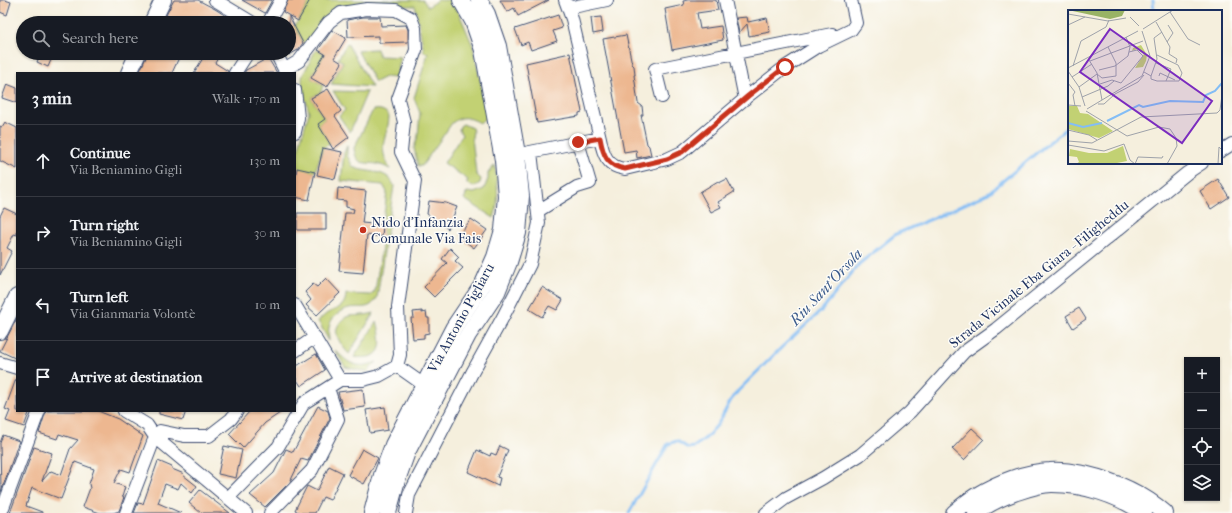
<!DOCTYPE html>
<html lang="en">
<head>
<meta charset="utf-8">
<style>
  body { margin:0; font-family:"IM FELL French Canon",serif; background:#242831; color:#f1f3f6 }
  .controls { position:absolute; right:12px; bottom:12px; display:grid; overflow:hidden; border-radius:0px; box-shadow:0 1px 3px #0004 }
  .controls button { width:36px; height:36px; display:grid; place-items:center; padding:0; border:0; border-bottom:1px solid #363941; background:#171b24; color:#f1f3f6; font:20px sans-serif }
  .stop { position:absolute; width:12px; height:12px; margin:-9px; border:3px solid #c8321e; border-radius:50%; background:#fff }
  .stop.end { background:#c8321e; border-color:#fff; box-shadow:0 1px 4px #0008 }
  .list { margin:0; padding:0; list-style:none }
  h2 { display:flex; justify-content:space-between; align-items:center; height:52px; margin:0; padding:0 16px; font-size:17px }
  h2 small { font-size:13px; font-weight:400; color:#9ea1a6 }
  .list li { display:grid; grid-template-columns:26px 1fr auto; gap:12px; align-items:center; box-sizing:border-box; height:72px; padding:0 16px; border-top:1px solid #363941 }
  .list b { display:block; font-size:15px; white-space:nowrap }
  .list p { margin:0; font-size:13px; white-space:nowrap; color:#9ea1a6 }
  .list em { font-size:13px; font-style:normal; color:#9ea1a6 }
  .icon { flex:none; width:22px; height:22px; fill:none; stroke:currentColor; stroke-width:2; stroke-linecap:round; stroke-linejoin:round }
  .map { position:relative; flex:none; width:1232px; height:513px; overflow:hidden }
  .search { position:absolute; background:#171b24; box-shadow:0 1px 3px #0004; left:16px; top:16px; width:280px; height:44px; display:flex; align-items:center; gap:10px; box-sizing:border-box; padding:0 14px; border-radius:22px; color:#9ea1a6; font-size:15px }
  .panel { position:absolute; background:#171b24; box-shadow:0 1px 3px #0004; left:16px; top:72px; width:280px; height:340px; border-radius:0px }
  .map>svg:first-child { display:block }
  .green { fill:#c2d173; stroke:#6e8068 }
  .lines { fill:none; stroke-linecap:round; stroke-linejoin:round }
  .stream { stroke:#83bdf5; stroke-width:3 }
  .building { fill:#edb790 }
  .street-casing { stroke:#3c4c71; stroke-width:14 }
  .secondary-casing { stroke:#3c4c71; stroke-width:18 }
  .street { stroke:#fff; stroke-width:12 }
  .secondary { stroke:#fff; stroke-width:16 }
  .route { stroke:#c8321e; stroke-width:5 }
  .poi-dot { fill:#c8321e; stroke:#fdfcf7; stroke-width:1.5 }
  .labels { text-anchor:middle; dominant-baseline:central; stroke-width:3; stroke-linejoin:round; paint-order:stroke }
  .poi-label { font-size:14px; fill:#1b2f5e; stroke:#fdfcf7; text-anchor:start }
  .street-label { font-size:14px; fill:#1b2f5e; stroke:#fdfcf7 }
  .water-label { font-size:15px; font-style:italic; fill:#3a5a8b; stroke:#fdfcf7 }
  .inset-river { fill:none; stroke:#83bdf5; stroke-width:2 }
  .inset-road { fill:none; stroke:#9ea2aa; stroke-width:1 }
  .view { fill:#7b2cbf; fill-opacity:0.15; stroke:#7b2cbf; stroke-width:2 }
  .inset-edge { fill:none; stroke:#1b2f5e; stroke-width:2 }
</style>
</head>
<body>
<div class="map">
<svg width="1232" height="513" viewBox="0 0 1232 513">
  <rect width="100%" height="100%" fill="#fdfcf7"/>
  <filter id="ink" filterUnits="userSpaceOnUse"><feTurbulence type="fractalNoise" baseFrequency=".025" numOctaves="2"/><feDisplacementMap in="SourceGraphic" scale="8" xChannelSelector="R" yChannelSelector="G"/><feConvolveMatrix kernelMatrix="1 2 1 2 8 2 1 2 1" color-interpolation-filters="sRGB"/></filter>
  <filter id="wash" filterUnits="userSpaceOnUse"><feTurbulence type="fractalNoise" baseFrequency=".012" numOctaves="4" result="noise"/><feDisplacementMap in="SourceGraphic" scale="16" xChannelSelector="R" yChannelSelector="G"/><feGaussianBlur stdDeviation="0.9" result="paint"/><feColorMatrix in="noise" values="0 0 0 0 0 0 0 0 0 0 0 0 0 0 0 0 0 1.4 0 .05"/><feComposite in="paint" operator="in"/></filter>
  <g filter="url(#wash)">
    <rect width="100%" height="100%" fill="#f5efdd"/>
    <path class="green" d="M310,0H423L428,7L437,0H453L459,13L473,46L488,118L484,119L480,123C469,117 462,115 452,123L422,166H418L414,148L418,136L420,113L414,98L428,53L424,52L415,6H336L305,46L294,26L298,21Z
      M347,43L372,87L331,84L343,62L338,59Z
      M377,49L379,56L401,57L396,78L385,77L375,82L357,50Z
      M318,50L325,54L311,78L323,85L321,92L311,98L325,119L318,124L330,143L323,148L315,172C306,170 295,172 295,160L309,112L302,87V77L315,51Z
      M333,91L367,92L350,132L339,116L345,110Z
      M373,110C380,109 385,110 389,116C388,140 376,143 390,169C386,167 382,165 377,164C364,162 356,166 354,148Z
      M463,124L472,128L473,132L472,137L476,174L481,179L480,183L474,187L469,185L466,183L468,180L444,163L462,135L459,130L460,126Z
      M347,146V155L353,167C367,174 388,168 394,186L377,298C369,311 362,306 349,308C345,309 342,311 338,314C328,321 328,329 329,341L318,321C321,319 323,316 326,314C336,308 345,309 346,294L371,295L375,291L383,240V223L387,192L383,185L341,181L344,153Z
      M495,165C497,183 500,201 494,218L464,199L467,192L474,193L484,189L488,179V173Z
      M374,313L349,354C342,346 332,334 339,324C341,320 345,317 349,316C353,315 358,316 362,315C366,315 370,314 374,313Z
      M377,321C383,344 385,361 354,357Z
      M335,350C350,365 357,369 377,362L367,372L345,367Z"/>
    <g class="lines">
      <path class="stream" d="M1153,0L1154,11
        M629,513L668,444L677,441L688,448L694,447L707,437L718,424L731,400L738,391L782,347L821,311L859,264L896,234L943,214L987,194L1069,126"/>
    </g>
    <g id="blocks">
      <path class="building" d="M0,0H5L11,2L7,15L0,12Z
        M174,0H198L215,9L237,23H182L166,15Z
        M242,0H272L265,13Z
        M288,0H310L298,21L283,12Z
        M500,0H549L518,16L514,8L507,12Z
        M688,0H716L718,10L697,13L700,29L721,26L723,40L672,50L665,9L684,5L683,1Z
        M558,15L562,28L553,31L557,41L531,50L528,42L521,45L515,29Z
        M289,16L303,43L298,50L289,55Z
        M363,17H380L381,26L406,25L408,30V42L379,43V36L348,37L347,20Z
        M601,17L603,32L593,34L591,18Z
        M747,17L748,22L767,18L770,32L749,36L747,24L739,33L736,18Z
        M332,30L346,38L334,58L342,63L327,87L311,78L325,54L318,50Z
        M626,35L632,64L634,66L635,75H634L638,103L642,106L643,115H641L647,144L649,146L651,155L637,158L636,150L624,152L603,39Z
        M41,53H54L48,67L37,62Z
        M148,53H181L172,73H139Z
        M206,53H221L215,63L228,71V73H194Z
        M570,53L582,112L579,113V116L537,123L526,63Z
        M268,58L277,73H244L246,70Z
        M7,84L17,88V103L2,98Z
        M328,89L341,111L335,116L349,137L333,149L318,124L325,119L311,98Z
        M5,122L17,128V169L0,161V126L2,127Z
        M323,148L342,152L335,179L317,175Z
        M297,168L315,172L309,200L295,197V179Z
        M727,179L734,192L718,202L721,207L711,212L700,192L718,181L719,183Z
        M1218,179L1229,197L1211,209L1200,191Z
        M338,188L366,191L362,223L383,225L382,237L367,235L363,273L339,271L345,213H353L354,209L346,207V201L337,200Z
        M429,201L446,203L457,207L448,229L427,214Z
        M4,208L17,214V235L14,234L7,248L12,251L0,275V216Z
        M297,213H326V230H297Z
        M471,219L487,230L474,248L462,239L464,237L460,234Z
        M450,248L459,257L455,261L463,268L434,297L424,287L447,263L442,259Z
        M326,278L340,293L317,315L306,305L311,300L305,292L313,284L317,287Z
        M542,287L563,300L557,310L549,306L542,317L529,309Z
        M1079,308L1086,319L1073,328L1066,316Z
        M422,311V313L426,312L427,318H429V333L424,334V338L413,339L411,318H414L413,312Z
        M17,318V359L0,351Z
        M316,354L325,370L301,386L295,377V367Z
        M16,379H17V411H23L29,413L24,427L6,421L10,411L5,409Z
        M363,389L365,407L343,410L338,392Z
        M318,406L328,411L330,418L308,461L301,459L290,482L265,507L250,495L274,473L286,449L293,452Z
        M385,407L388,430L370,433L366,410Z
        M46,411H98L118,419L143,436L130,472L121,469L114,483L125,487L122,497H124L119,511L113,513H100L83,507L90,488L89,484L94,469L75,462L61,499L32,488L26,506L42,512V513H10L34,447L52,453L42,481L51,471L61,475L70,449L78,440L59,434L57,439L39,433Z
        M159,411H186L183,420L159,414Z
        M250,411H283L265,423L243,448L229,434Z
        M972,428L984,439L964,460L952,449Z
        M3,435L19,441L1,492L0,443Z
        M224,446L242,450L236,478L218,474Z
        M500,446L508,450L497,477L500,478L498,486L468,472L477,450L490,456L491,453L496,455Z
        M362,449L378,458L364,484L348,475Z
        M158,461L172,467V469L184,474L183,475L197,486L192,493L181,483L178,489L165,484L158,503L181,513H134L138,503L143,504Z
        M329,466L343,473L330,500L323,497L315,513H300L295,510L307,486L317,491Z
        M200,490L230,513H201L189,503Z"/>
    </g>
  </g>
  <g filter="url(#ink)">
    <use href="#blocks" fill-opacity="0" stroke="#3c4c71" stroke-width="1"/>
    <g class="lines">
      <g class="street-casing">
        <path id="street" d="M215,0L253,23
          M725,0L745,99
          M568,8L607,0
          M268,23L281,0
          M851,30L856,23L851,0
          M276,53L286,73
          M284,70L299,61L329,22L341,13L367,9L396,10L411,18L415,28L416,50L398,99L404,122L401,152L415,181L398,307L400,355L397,366
          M235,73L248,53
          M295,90L298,118L295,132
          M662,97L655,69L832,34
          M600,138C603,154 607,167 625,169L667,159L682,152L748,96L785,67L818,46L851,30
          M1221,151L1232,144
          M525,153L600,138L572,19L565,0
          M538,211L577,187L590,183L578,142
          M295,305L340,380
          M295,351L315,337
          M0,363L17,368
          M397,366L424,385
          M340,380H363L379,376L397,366
          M124,411L147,425L155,437L246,513
          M228,498L278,447L304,403L340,380
          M1,513L39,411
          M126,513L155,437L160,431L184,436H209L231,419L237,411
          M270,513L312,470L338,419L328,388
          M406,513L409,495L472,373L503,317L530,264L539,223L531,152
          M766,513L786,498L823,478L860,455L910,412L964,352L996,329L1187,173L1202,163"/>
      </g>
      <g class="secondary-casing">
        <path id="secondary" d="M152,23L163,0
          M129,73L138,53
          M0,331L17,297
          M372,513L382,475L393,445L454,327L483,284L495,257L503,230L506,196L503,160L483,50L473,21L461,0
          M388,513L397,480L407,452L468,335L497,292L509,262L518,233L521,196L517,154L498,46L487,14L479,0
          M954,513C961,507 968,501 976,496C997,483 1025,472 1050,471C1061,470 1073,472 1084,474C1114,481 1141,492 1165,513
          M976,513C987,504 1000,498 1014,493C1026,489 1039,484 1052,484C1084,484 1118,495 1144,513"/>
      </g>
      <use href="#street" class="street"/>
      <use href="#secondary" class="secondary"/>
    </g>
  </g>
  <g class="lines" filter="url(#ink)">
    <path class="route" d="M578,142L600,138C603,155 607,166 625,169L667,159L682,152L748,96L785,67"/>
  </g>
  <circle class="poi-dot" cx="363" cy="230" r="4"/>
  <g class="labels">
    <g class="poi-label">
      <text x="371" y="222">Nido d'Infanzia<tspan x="371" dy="16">Comunale Via Fais</tspan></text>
    </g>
    <g class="street-label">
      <text transform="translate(1039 274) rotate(-39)">Strada Vicinale Eba Giara - Filigheddu</text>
      <text transform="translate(461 318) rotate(-61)">Via Antonio Pigliaru</text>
    </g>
    <g class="water-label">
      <text transform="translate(826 287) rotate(-47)">Riu Sant'Orsola</text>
    </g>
  </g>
  <g transform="translate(1068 10)">
    <rect width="154" height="154" fill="#f5efdd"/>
    <path d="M73,35L79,45L78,51L75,57L67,58L76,44L69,39L64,41L65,38ZM0,96H9L12,103L20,104L45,121L31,128L0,119ZM55,136L59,151L44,154H8L11,152L9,147L1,146L2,139L21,143H39Z" fill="#c2d173"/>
    <path d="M0,0H57L54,6L42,9Z" fill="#99b365"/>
    <path class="inset-river" d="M39,111L71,95L75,97L102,91L135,92L138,85L147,81L154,73M0,113L15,117L34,113"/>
    <path class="inset-road" d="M102,2L120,29L132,35M0,4L40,11L58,8M62,7L71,16M88,12L102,37L101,44L109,49L108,53M0,15L17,7M75,19L105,0M99,32L105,23L100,15M40,37L48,53V66M89,45L110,55L114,63L111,71M21,50L29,63L34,90M22,51L75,31M88,53L103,59L98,71M5,56L13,31L38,17L41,10M0,58L70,21M31,60L47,56L60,46L62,37L58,27M0,61L11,77L17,96M76,62L83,66L89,49L86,28L94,22M83,66V69L89,71H111M91,66L92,63L107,70M4,67L24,54M0,73L7,82L5,85L7,96M53,73L75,46L69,40L61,42M32,74L44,70L53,73M11,77L29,64L34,68L48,66M14,87L40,76L46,71M30,94H36L47,84L70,72L76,65M0,95L13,96M19,99L74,66L82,46L74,21M18,101L59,126L91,117L102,119L108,128L109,136L99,154M0,120L21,125L29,130M0,131L24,133L73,107L149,103L152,100L154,85M0,135L36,141L56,134L62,150L67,154M67,154L70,147L94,148L95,146M150,154L151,137L154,140"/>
    <path class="view" d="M42,19L144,91L114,133L12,62Z"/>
    <rect width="154" height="154" class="inset-edge"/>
  </g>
</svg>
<div class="controls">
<button>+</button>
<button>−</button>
<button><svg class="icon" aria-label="locate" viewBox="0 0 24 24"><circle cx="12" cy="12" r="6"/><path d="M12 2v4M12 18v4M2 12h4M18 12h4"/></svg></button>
<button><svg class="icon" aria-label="layers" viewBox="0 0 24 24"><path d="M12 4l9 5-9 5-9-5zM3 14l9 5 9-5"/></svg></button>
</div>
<div class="stop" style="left:785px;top:67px"></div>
<div class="stop end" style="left:578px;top:142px"></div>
<div class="search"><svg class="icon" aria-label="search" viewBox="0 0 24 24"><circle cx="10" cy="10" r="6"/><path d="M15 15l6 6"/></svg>Search here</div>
<section class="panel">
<h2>3 min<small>Walk · 170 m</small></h2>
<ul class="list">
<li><svg class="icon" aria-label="ahead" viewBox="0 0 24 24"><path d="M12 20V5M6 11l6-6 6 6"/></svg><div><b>Continue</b><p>Via Beniamino Gigli</p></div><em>130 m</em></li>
<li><svg class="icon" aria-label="right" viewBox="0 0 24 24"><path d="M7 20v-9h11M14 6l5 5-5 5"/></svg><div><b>Turn right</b><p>Via Beniamino Gigli</p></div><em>30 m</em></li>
<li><svg class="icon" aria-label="left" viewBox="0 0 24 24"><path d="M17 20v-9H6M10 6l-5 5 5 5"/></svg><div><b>Turn left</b><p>Via Gianmaria Volontè</p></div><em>10 m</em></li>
<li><svg class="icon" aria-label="arrive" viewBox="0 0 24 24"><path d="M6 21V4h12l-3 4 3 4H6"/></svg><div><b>Arrive at destination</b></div></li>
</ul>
</section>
</div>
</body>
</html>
